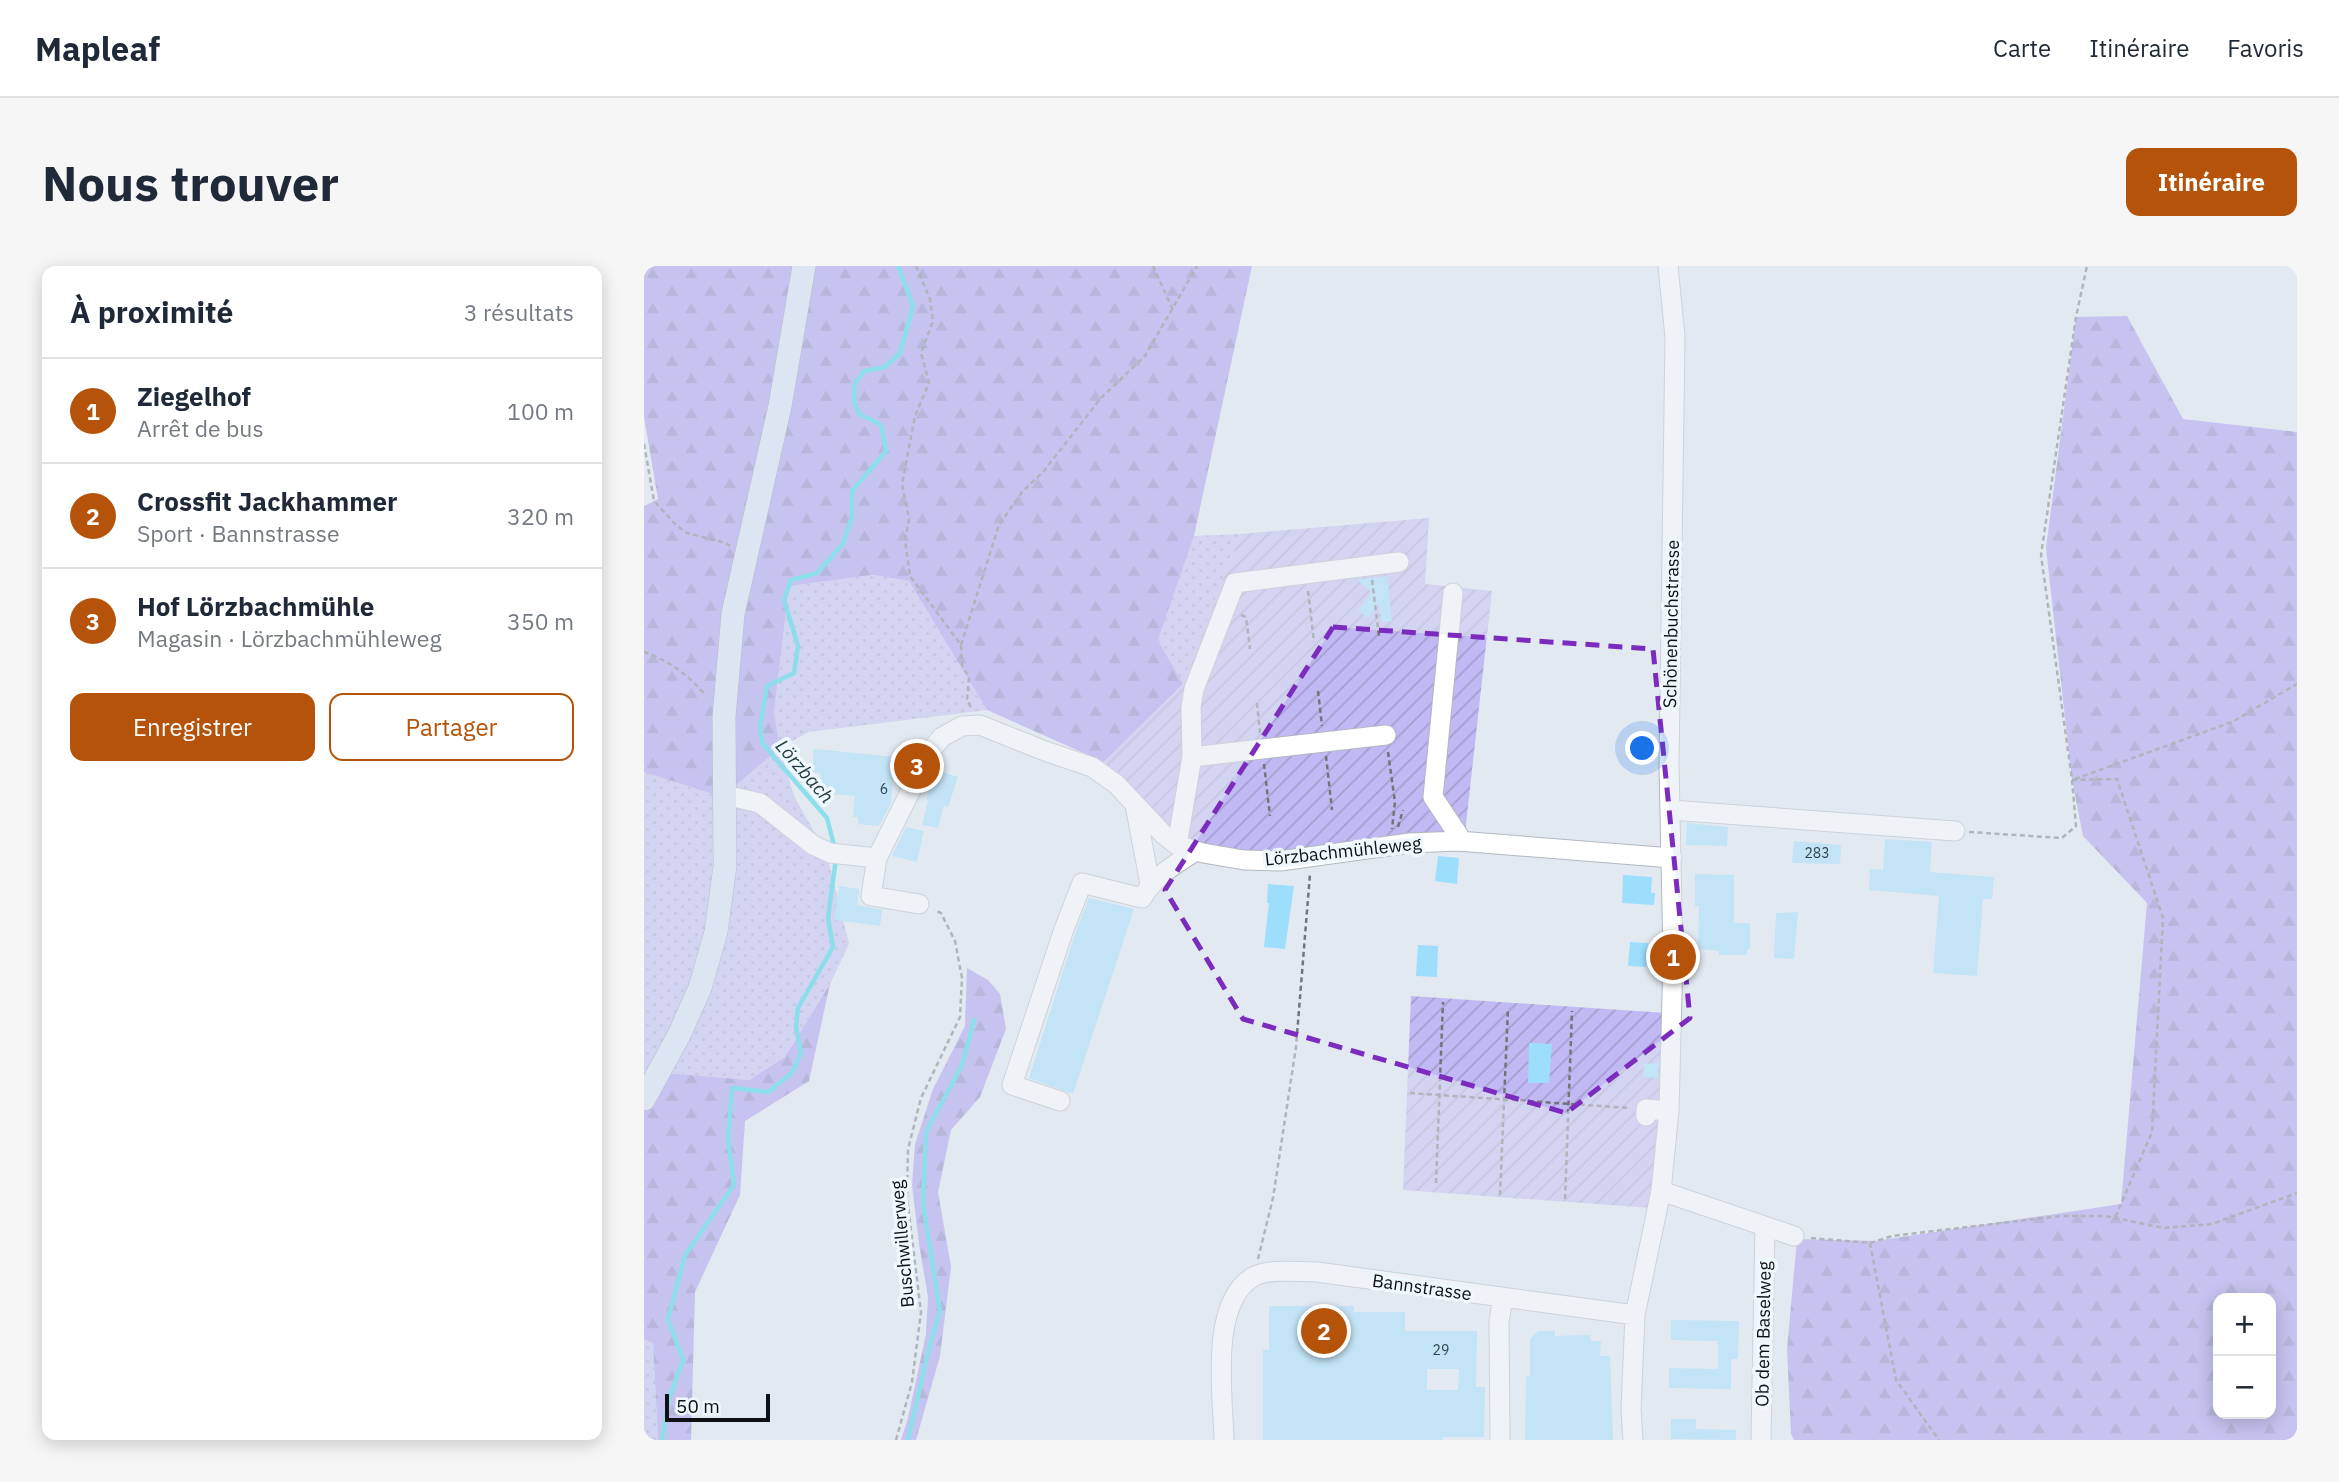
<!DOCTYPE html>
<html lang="fr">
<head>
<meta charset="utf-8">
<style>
  body { margin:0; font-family:"IBM Plex Sans",sans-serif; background:#f6f6f7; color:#1f2937 }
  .controls { position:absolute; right:21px; bottom:21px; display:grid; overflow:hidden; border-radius:14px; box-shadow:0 4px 18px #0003 }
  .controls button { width:63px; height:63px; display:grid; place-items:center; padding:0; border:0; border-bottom:2px solid #e0e1e3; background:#fff; color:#1f2937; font:35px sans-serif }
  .scale { position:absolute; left:21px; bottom:18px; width:105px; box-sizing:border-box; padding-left:7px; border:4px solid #0e1013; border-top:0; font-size:19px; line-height:24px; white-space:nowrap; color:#0e1013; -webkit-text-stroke:5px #eff7ff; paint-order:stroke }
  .you { position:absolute; left:999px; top:483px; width:24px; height:24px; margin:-18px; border:5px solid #fff; border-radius:50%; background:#1a73e8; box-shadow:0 0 0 10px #1a73e833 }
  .badge { display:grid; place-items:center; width:46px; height:46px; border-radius:50%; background:#b45309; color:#fff; font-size:23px; font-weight:700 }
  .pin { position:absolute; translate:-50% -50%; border:4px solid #fff; box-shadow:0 2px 7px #0006 }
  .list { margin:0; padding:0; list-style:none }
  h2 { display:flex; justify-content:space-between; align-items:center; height:91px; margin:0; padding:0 28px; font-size:30px }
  h2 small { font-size:23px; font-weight:400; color:#747a83 }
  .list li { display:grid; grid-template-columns:46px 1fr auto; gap:21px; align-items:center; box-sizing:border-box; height:105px; padding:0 28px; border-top:2px solid #e0e1e3 }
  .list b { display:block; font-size:26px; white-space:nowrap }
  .list p { margin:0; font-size:23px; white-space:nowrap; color:#747a83 }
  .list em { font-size:23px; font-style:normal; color:#747a83 }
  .actions { display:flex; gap:14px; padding:21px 28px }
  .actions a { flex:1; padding:16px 0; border:2px solid #b45309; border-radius:14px; text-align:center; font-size:24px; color:#b45309 }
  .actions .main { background:#b45309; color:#fff }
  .map { position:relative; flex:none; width:1653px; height:1174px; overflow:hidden; border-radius:14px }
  header { display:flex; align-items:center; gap:42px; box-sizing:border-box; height:98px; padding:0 35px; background:#fff; border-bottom:2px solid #e0e1e3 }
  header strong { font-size:33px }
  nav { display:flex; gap:38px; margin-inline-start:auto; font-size:24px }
  .intro { display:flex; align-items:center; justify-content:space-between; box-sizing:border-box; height:168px; padding:0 42px }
  h1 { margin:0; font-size:49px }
  .button { padding:18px 32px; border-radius:14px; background:#b45309; color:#fff; font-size:24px; font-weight:700 }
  main { display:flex; gap:42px; padding:0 42px }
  aside { flex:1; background:#fff; border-radius:14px; box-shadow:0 4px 18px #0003 }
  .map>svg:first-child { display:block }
  .grass { fill:url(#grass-dots) }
  .forest { fill:url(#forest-firs); fill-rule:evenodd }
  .garden { fill:url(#garden-furrows) }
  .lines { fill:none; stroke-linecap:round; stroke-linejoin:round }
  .stream { stroke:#27d1e5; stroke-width:4.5 }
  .building { fill:#9ddefd; fill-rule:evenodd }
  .minor-casing { stroke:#b1b8c0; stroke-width:21 }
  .major-casing { stroke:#7f88a2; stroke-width:24 }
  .path { stroke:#71757b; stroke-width:2.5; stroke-dasharray:5 3.5; stroke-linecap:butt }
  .minor { stroke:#fff; stroke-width:19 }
  .major { stroke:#d7dff5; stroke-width:23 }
  .marked { fill:none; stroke:#7b2cbf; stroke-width:5; stroke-dasharray:14 9; stroke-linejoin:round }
  .labels { text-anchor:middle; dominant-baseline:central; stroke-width:7; stroke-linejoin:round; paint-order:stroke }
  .number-label { font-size:14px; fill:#32444e }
  .street-label { font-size:18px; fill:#0e1013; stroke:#eff7ff }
  .water-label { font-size:19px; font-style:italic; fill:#223b3f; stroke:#eff7ff }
</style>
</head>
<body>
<header>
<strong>Mapleaf</strong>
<nav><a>Carte</a><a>Itinéraire</a><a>Favoris</a></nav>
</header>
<div class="intro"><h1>Nous trouver</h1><a class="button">Itinéraire</a></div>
<main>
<aside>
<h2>À proximité<small>3 résultats</small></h2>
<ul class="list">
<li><span class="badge">1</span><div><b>Ziegelhof</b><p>Arrêt de bus</p></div><em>100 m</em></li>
<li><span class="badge">2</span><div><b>Crossfit Jackhammer</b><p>Sport · Bannstrasse</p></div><em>320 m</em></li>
<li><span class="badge">3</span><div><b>Hof Lörzbachmühle</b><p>Magasin · Lörzbachmühleweg</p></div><em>350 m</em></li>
</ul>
<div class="actions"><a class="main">Enregistrer</a><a>Partager</a></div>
</aside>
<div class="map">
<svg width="1653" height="1174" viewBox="0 0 1653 1174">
  <defs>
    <pattern id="grass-dots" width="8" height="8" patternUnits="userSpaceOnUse" patternTransform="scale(1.75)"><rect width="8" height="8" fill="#c1b9f3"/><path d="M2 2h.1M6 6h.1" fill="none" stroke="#a59ecf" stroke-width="1.8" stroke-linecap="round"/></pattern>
    <pattern id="forest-firs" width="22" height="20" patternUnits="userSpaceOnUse" patternTransform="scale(1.75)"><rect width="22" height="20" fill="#a595ef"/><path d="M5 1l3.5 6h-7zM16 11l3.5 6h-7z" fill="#8578c0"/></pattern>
    <pattern id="garden-furrows" width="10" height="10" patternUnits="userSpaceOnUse" patternTransform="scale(1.75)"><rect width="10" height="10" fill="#c1b9f3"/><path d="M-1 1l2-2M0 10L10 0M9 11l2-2" fill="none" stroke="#a59ecf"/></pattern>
  </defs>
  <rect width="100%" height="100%" fill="#e2e9f1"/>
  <path class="grass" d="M596,268L539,418L514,374L550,270Z
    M229,309L265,315L343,444L164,466L136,482L150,530L183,589L205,678L186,718L141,791L105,814L22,807L0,841V506L78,531L136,482L130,449L145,320Z
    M0,1073L9,1076L14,1174H0Z"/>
  <path class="forest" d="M0,0H608L550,270L514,374L539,418L460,496L343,444L265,315L229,309L145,320L130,448L136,482L78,531L0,506V240L14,233L0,151Z
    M1483,50L1539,153L1653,166V1174H1150L1147,1168L1143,1083L1153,973L1231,975L1477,938L1503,637L1439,570L1428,514L1402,282L1432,51ZM1574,1032H1627V1148H1574Z
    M323,702L344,714L356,728L362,763L336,831L307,864L294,926L307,1001L296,1090L272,1174H257L264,1152L282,1068L284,1031L275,978L268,919L271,878L289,823L321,760Z
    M186,718L165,815L101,855L96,929L51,1026L47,1174H14L9,1077L0,1073V841L22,807L105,814L141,791Z"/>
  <path class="garden" d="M785,252L781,318L848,325L820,576L617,592L536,578L460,496L539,418L596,268Z
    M767,730L1022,747L1015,930L1008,942L759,924Z"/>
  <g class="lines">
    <path class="stream" d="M191,583L183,552L118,477L116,459L123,420L150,407L154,380L140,334L147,314L173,307L198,279L208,252V225L242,185L237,159L215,148L210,136L211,117L220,105L241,101L256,87L269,40L254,0
      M18,1174L25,1133L39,1094L24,1053L41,989L90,919L84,873L88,822L124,826L148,807L157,787L152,761L154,742L189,681L184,652L192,592
      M264,1174L286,1078L296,1045L279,937L282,866L318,799L330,754"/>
  </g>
  <path class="building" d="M743,310L748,355L738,356L735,337L724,352L714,345L728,326L713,314Z
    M170,483L251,491L247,537L235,560L214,558V551H209L211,530L175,527L177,507L168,506Z
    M292,504L314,511L304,541L300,539L294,562L278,559L284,534L282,533Z
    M1043,557L1084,561L1083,580L1042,579Z
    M262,561L280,565L273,596L248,590Z
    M1241,573L1288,576L1286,606L1350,611L1348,633H1339L1333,710L1289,707L1295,630L1225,624L1226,603L1239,604Z
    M1150,575L1197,579L1196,598L1148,597Z
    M794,590L815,592L813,618L791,615Z
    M1051,608L1090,609V657H1106V683H1103V689H1075V685L1054,683L1055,640H1051Z
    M979,609L1008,611L1007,627H1011L1010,639L978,637Z
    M624,618L650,620L641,683L620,681L625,637H623Z
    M195,620L215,623L213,639L238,644L236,660L190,654Z
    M445,632L490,643L429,828L385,812L432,665Z
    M1154,646L1150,693L1130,692L1132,647Z
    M986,676L1004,677L1002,701L984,700Z
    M774,679L794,680L793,711L772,710Z
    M885,777L908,778L905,817H884Z
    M1014,797V812L999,811L1000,798Z
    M625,1040H710V1046H761V1065H833L832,1121H841L840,1171H799V1174H619V1084H625ZM783,1103H815L814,1124H783Z
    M1027,1054L1095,1055L1094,1093H1087V1123L1025,1122V1102L1074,1103V1075L1027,1074Z
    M894,1065H911V1070L946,1069L947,1075H957L956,1090H966L969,1174H881L882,1110H886V1073Z
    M1027,1153H1052V1163L1092,1164V1174L1027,1173Z"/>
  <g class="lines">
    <g class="minor-casing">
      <path id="minor" d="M809,327L789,531L815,570L814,575
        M548,491L742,469
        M81,529L116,537L169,579L186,587L233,592L227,630L275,638
        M491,539L506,618
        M1027,544L1311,565
        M533,579L548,491L547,441L550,423L591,317L755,296
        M233,592L287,484L298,471L318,460L336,459L401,485L448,501L472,518L520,569L533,579L559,587L600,594L636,595L766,577L814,575L1028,592
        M416,835L368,819L420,663L438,617L498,632C511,610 531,598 552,585
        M1002,850V843L1025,845
        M1017,925L1150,970
        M580,1174C579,1130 565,1037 609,1011C623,1002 656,1006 673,1006L991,1049
        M856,1174L855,1055L859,1032
        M989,1174L987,1143L991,1049L1017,925L1025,845L1029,691L1025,499L1031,71L1024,0
        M1117,1174L1121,961"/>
    </g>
    <g class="major-casing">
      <path id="major" d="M0,833L35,769L56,722L72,666L81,600L80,451L89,348L136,140L160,0"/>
    </g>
    <path class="path" d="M272,0L286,33L289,55L277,87L285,117L271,150L258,218L265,253L261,274L266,310L317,379L318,399L325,412L323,434L328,443
      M509,0L529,44
      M0,178L10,235L32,259L43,267L82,277L86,280
      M728,314L735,370
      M664,325L670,376
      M597,349L602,351L606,383
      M317,379L355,259L378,226L399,206L457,132L501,90L553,0
      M0,386C24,394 46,410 62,430
      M674,425L678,460
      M613,437L616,467
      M744,486L751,536L748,563
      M682,490L688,544
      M620,498L626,550
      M1431,513L1588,456L1653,418
      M1428,514L1473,513L1519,652L1508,866L1471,952
      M754,561L759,544
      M1325,566L1418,572L1432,560L1428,514L1397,289L1432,51L1443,0
      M766,827L985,842
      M792,917L799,736
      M856,929L864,742
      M921,933L928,745
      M1167,972L1226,977L1248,970L1417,950H1461L1520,962L1568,958L1653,927
      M1226,977L1252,1114L1295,1174
      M614,993L629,932L652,781L666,608
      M252,1174L268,1116L277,1046L263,931L264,883L277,832L316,751L318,712L311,675L297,647L290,644"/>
    <use href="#minor" class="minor"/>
    <use href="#major" class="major"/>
  </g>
  <path d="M0 0H1653V1174H0ZM689,361L1009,383L1046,752L922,847L599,753L521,624Z" fill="#e2e9f1" fill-opacity=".55" fill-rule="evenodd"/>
  <path class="marked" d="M689,361L1009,383L1046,752L922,847L599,753L521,624Z"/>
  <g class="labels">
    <g class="number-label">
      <text x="240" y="523">6</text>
      <text x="1173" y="587">283</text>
      <text x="797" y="1084">29</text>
    </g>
    <g class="street-label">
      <text transform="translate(1027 358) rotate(-89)">Schönenbuchstrasse</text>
      <text transform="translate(699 585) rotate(-6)">Lörzbachmühleweg</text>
      <text transform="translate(258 978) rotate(-95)">Buschwillerweg</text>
      <text transform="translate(778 1021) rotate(8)">Bannstrasse</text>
      <text transform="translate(1119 1068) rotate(-89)">Ob dem Baselweg</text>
    </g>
    <g class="water-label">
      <text transform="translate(161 505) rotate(49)">Lörzbach</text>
    </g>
  </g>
</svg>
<div class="controls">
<button>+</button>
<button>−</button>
</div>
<div class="scale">50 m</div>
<div class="you"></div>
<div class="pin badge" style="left:1029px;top:691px">1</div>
<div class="pin badge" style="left:680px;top:1065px">2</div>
<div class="pin badge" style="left:273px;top:500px">3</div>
</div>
</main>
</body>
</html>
